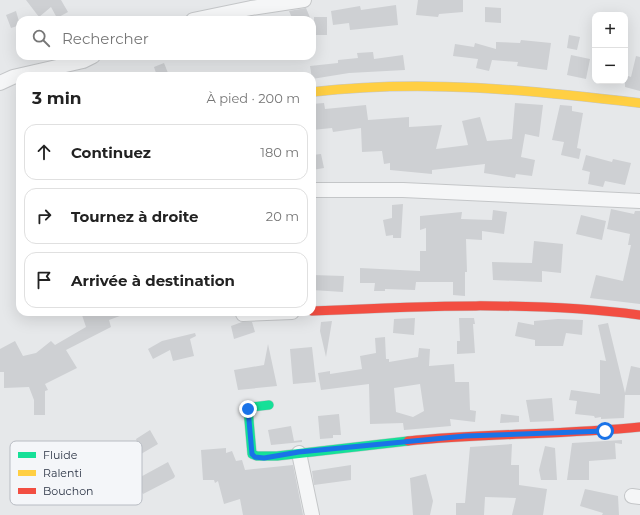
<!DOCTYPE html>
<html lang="fr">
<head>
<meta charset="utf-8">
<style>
  body { margin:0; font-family:Montserrat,sans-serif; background:#f2f2f2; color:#222 }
  .controls { position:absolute; right:12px; top:12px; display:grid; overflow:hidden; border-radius:8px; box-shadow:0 4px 16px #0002 }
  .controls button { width:36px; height:36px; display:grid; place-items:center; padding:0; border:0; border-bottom:1px solid #e0e0e0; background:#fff; color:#222; font:20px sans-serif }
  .stop { position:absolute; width:12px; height:12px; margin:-9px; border:3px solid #1a73e8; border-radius:50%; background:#fff }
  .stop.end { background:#1a73e8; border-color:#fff; box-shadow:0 1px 4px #0008 }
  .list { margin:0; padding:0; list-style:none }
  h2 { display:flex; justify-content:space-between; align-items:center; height:52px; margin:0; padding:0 16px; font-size:17px }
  h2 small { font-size:13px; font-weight:400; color:#767676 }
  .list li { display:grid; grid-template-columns:26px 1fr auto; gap:12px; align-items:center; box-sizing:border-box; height:56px; margin:0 8px 8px; padding:0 8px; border:1px solid #e0e0e0; border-radius:12px }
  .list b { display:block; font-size:15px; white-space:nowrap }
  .list em { font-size:13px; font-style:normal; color:#767676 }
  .icon { flex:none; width:22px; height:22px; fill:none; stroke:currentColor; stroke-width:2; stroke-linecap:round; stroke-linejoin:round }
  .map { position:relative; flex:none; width:640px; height:515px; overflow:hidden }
  .search { position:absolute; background:#fff; box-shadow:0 4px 16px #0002; left:16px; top:16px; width:300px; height:44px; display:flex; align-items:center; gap:10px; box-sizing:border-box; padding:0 14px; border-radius:12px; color:#767676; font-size:15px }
  .panel { position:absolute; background:#fff; box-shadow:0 4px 16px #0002; left:16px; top:72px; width:300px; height:244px; border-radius:12px }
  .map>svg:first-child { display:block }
  .building { fill:#ced0d3; fill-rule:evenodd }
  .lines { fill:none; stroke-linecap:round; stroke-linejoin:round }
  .street-casing { stroke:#c4c6c8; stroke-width:16 }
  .fast-casing { stroke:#c4c6c8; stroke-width:10 }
  .slow-casing { stroke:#c4c6c8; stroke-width:10 }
  .jam-casing { stroke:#c4c6c8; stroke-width:10 }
  .street { stroke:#f5f6f7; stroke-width:14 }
  .fast { stroke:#16e098; stroke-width:9 }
  .slow { stroke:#ffcf43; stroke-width:9 }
  .jam { stroke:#f24e42; stroke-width:9 }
  .route { stroke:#1a73e8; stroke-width:5 }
  .key { fill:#f4f6f9; stroke:#b8bcc3; stroke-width:1 }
  .key-label { font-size:11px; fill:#2b3445 }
</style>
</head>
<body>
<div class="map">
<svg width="640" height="515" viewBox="0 0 640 515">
  <rect width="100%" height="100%" fill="#e6e8ea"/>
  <path class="building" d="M26,0H61L68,12L57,18L51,7L39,17Z
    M418,0H463V12L439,14L438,17L416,15Z
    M396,5L398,25L350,30L349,23L333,25L331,11L360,6L361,10Z
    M485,7L501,8V23L485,22Z
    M306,8L311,20H293L289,11Z
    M16,11L20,25L11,28L6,15Z
    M314,17H327V35H314Z
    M569,35L580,37L577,50L567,48Z
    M521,40L551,43L547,70L517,66L518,62L492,60L489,71L476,68L478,59L453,56L455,44L474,47L475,43L496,49V42L520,43Z
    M373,52L374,59L403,55L405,70L349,73L312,79L310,66L338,63V60L358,58L357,53Z
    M571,55L590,59L586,79L567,75Z
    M636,56L640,57V91L625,87V75L631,77Z
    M164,63L168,73L157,76L154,67Z
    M324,103L325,109L366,105L368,120L409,117V127L442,125L436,149L468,145L462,121L480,117L487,141L512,139L515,103L543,105L539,137L525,134L521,157L535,160L532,176L516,174L515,178L484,173L485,164L432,170V174L390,170V163L384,164L382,151L362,152L361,128L333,132L332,128L312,130V104Z
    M560,105L572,106V111L583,113L577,148L581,149L579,159L561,155L564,142L552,140Z
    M321,154L324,168L312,170V155Z
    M586,155L612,162L613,159L631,163L625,185L605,181L603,187L588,184L590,172L582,170Z
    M403,204L401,238H393V235L386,236L383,220L392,218V205Z
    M611,209L634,214L635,211H640V304L590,298L596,275L623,281L631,245H628L630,234L607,229Z
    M493,210L507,212L504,234L482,231V240L466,239L467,272H465V296L453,295V282H416L415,290L385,289V291H374L375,283H360V268L420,271V251H426V228L420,230V216L462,212L461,219L492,220Z
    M581,215L606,221L602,240L576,234Z
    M534,241L563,244L561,273L542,271V282L493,280L492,262L532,263Z
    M312,275L344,276L343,292L312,290Z
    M81,312L128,313L109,320L111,327L66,350L77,368L45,384L48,390L45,391V415H34V400L29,387L4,388V372H0V349L15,341L23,356L36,353L51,341L55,345L86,327Z
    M415,318L414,335L393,333L394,319Z
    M459,318H474L475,324H473L475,353L457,354V341H460Z
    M558,319L583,320L582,335L566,333L563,346H535V340L515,336L518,322L534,325V321Z
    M332,321L326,357L320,331L321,322Z
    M242,322H252L255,332L234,339L231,326Z
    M608,323L625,393L631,366L640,368V395H625L624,418L601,419V417L595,418L594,416L575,414L577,401L569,400L571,390L600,394V360L606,361L598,325Z
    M195,333L196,336L190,339L194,356L173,361L170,350L153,359L148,349L162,341Z
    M385,337L386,359H389V362L418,357L419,348L430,349L429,366L454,364L455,382H469L470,410L476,411L475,422L450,419L451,426L404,430L403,423L370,424L369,384L321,390L318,373L330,371V374L362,369L360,356L376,353L375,338ZM420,384L424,411L413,417L396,412L394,388Z
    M268,344L277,386L238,390L234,370L264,365Z
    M312,347L316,382L293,384L290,349Z
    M552,398L554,421L530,422L526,400Z
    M339,414L341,435H333V438L320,439L318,416Z
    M501,414L519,416V422L500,423Z
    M291,426L294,441L302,440V442L271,445L268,430Z
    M150,430L158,444L141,454L136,439Z
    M622,440V444L615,443L616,459L589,461V480H567L572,443Z
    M512,444L511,465H519V485L547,489L543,515H512L516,498L485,497L484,515H456V503H465L470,447Z
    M545,446L555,448L557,480H541L539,470Z
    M226,448V453L232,451L236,461L242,460L245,470L293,465L303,515H243L240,499L224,504L218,481L215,483L214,480H203L201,450Z
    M168,462L175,476L174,478L143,494L135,480Z
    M351,465V480L314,485L312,471Z
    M426,474L433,501L430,515H413L410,478Z
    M585,489L618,496L619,515H602L603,513L580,506Z"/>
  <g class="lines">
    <g class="street-casing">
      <path id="street" d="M193,20L251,8L304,0
        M0,83L13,77L83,61L93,56
        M312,190H403L640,201
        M243,314L292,312
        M299,453L312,515
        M632,496L640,497"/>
    </g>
    <g class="fast-casing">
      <path id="fast" d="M269,405L251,407L248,409L252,454L257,456H277L408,441"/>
    </g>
    <g class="slow-casing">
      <path id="slow" d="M312,92C423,79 529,90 640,103"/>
    </g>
    <g class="jam-casing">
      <path id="jam" d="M312,311C420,306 532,301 640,315
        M408,441C485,433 563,435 640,427"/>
    </g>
    <use href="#street" class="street"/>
    <use href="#fast" class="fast"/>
    <use href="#slow" class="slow"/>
    <use href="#jam" class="jam"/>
  </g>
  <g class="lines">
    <path class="route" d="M248,409L252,454L255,457L264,458L299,452L465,436L605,431"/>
  </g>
  <rect x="10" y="441" width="132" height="64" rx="6" class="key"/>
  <rect x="18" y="452" width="18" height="6" fill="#16e098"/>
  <rect x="18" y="470" width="18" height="6" fill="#ffcf43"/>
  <rect x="18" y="488" width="18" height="6" fill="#f24e42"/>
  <g class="key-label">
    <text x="43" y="459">Fluide</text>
    <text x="43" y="477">Ralenti</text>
    <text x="43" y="495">Bouchon</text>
  </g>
</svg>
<div class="controls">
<button>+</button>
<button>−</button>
</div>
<div class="stop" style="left:605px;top:431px"></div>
<div class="stop end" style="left:248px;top:409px"></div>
<div class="search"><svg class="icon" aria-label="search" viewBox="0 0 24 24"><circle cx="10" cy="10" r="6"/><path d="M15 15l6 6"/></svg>Rechercher</div>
<section class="panel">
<h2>3 min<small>À pied · 200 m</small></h2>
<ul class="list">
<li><svg class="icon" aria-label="ahead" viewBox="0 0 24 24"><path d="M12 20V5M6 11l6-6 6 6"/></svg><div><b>Continuez</b></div><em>180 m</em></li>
<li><svg class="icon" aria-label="right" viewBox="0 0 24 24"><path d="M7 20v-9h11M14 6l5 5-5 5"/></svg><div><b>Tournez à droite</b></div><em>20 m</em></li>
<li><svg class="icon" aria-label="arrive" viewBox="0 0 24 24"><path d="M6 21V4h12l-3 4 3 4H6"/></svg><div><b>Arrivée à destination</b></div></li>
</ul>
</section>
</div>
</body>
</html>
